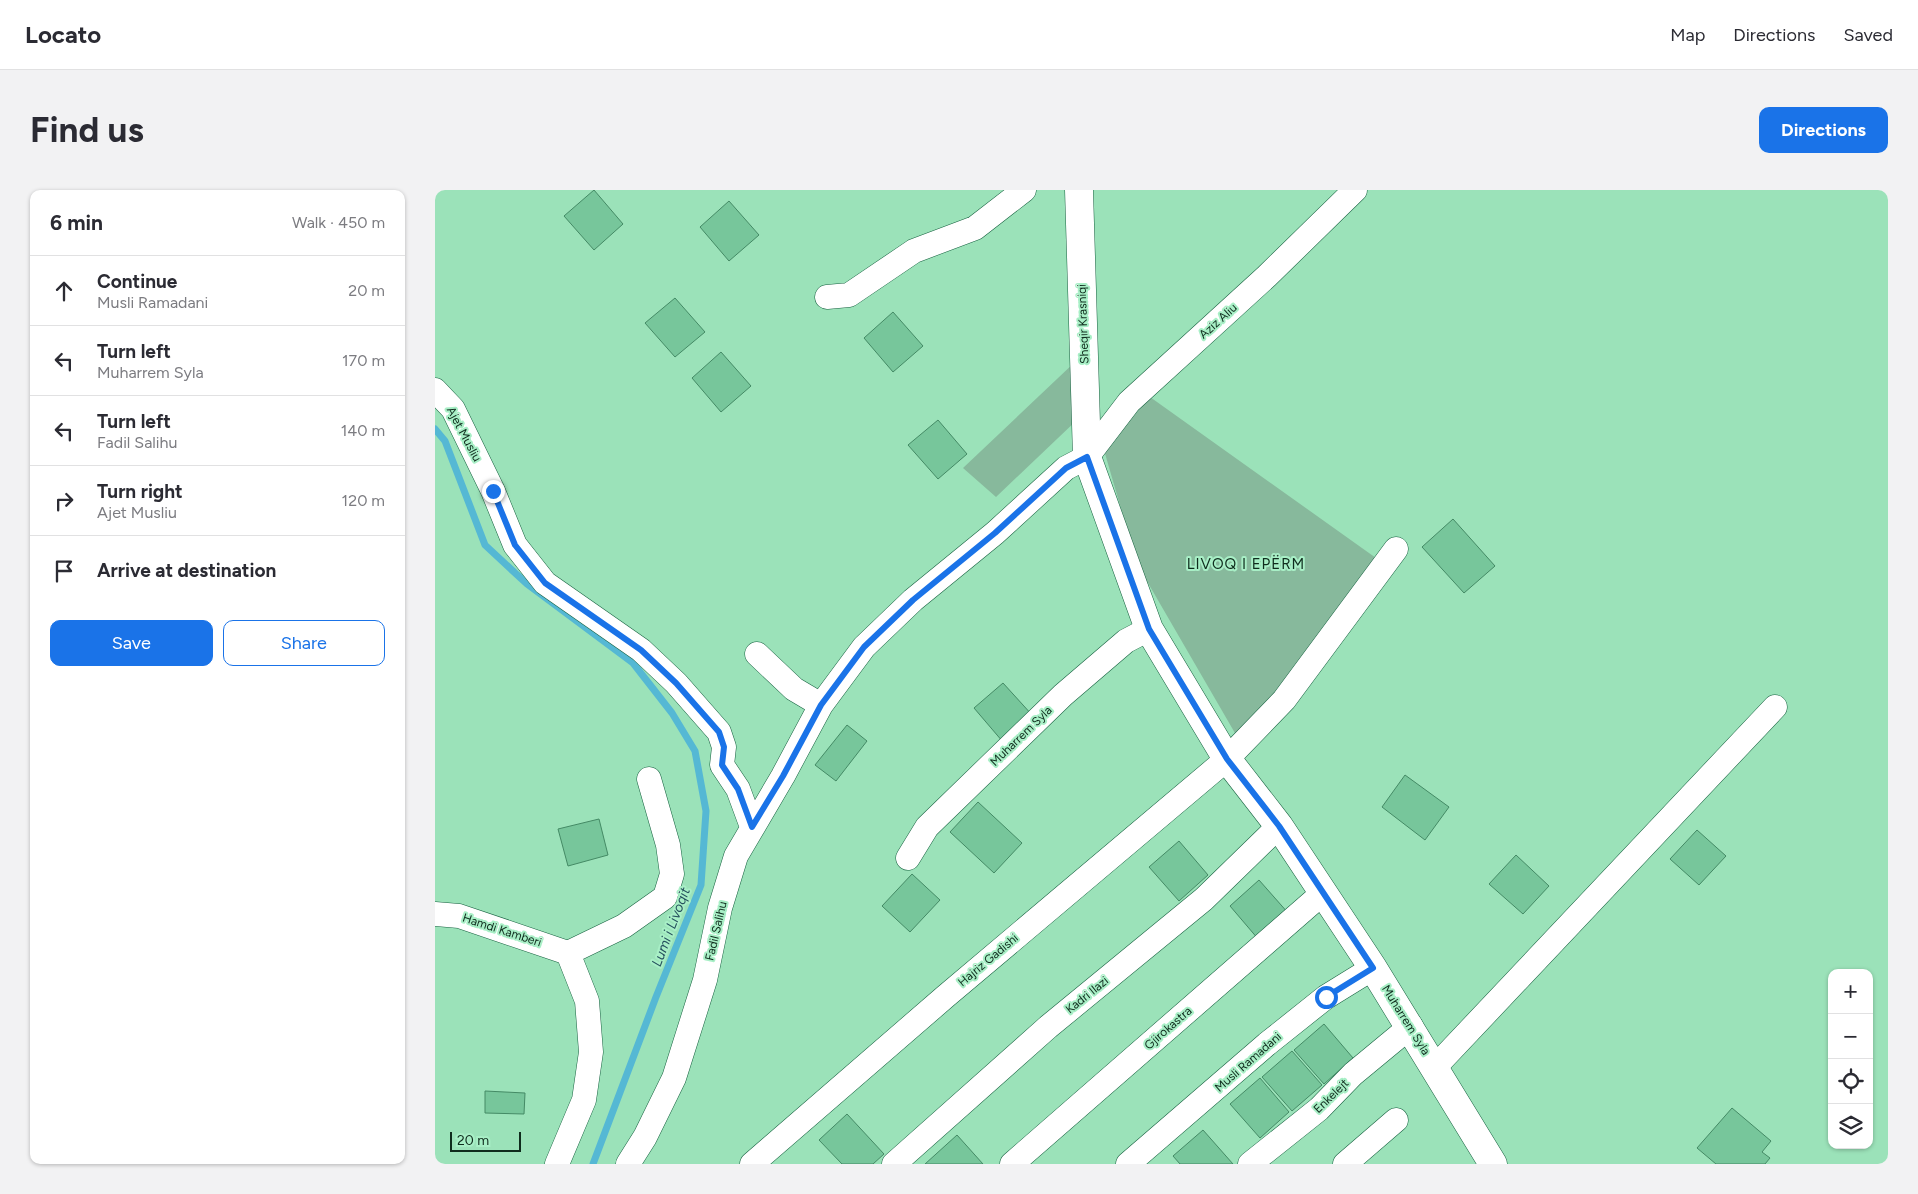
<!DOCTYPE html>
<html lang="en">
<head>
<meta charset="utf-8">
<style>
  body { margin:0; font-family:Figtree,sans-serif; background:#f2f2f3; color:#2b2b33 }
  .controls { position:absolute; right:15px; bottom:15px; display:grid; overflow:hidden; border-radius:10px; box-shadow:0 1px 4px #0004 }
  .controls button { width:45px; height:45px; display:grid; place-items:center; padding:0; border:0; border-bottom:1px solid #e1e1e2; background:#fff; color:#2b2b33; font:25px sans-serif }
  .scale { position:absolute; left:15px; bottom:12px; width:71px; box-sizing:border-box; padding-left:5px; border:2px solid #0f2c1d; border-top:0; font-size:14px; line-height:18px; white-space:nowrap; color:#0f2c1d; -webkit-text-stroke:4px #a8efc6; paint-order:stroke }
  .stop { position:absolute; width:15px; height:15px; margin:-11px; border:4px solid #1a73e8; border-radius:50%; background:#fff }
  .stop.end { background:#1a73e8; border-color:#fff; box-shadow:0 1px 5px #0008 }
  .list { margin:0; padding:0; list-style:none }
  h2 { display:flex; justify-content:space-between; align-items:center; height:65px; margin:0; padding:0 20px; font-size:21px }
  h2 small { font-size:16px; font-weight:400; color:#7c7c81 }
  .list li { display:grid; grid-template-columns:32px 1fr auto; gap:15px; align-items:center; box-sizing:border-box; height:70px; padding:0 20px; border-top:1px solid #e1e1e2 }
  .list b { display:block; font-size:19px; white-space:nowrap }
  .list p { margin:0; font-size:16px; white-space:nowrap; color:#7c7c81 }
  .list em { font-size:16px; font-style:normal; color:#7c7c81 }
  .actions { display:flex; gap:10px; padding:15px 20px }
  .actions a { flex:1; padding:11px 0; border:1px solid #1a73e8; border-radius:10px; text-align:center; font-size:18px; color:#1a73e8 }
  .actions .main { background:#1a73e8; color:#fff }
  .icon { flex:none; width:28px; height:28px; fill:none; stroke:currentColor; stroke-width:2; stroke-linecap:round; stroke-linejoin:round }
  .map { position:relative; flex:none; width:1453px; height:974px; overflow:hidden; border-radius:10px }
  header { display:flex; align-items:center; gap:30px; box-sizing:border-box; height:70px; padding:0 25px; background:#fff; border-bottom:1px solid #e1e1e2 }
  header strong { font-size:24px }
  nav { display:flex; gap:28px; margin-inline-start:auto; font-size:18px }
  .intro { display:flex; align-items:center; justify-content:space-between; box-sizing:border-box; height:120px; padding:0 30px }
  h1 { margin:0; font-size:35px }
  .button { padding:12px 22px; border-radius:10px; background:#1a73e8; color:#fff; font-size:18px; font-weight:700 }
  main { display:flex; gap:30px; padding:0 30px }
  aside { flex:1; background:#fff; border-radius:10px; box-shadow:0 1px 4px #0004 }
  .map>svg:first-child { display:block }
  .green { fill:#87b99c }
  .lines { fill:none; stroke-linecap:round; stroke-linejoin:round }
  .stream { stroke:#55b8d4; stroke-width:7 }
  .building { fill:#77c69b; stroke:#448a65 }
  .minor-casing { stroke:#176240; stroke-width:25 }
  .tertiary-casing { stroke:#176240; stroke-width:29 }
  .minor { stroke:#fff; stroke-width:24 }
  .tertiary { stroke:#fff; stroke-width:28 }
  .route { stroke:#1a73e8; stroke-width:6 }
  .labels { text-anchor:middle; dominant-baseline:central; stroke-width:4; stroke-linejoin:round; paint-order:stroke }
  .street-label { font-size:12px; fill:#0f2c1d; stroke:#a8efc6 }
  .water-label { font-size:14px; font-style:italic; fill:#26515e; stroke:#a8efc6 }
  .quarter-label { font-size:15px; letter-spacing:1px; fill:#0f2c1d; stroke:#a8efc6 }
</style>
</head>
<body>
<header>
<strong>Locato</strong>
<nav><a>Map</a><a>Directions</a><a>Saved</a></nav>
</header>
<div class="intro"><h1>Find us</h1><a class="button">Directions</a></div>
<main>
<aside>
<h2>6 min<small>Walk · 450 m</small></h2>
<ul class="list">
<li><svg class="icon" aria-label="ahead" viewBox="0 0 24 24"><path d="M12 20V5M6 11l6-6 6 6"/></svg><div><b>Continue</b><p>Musli Ramadani</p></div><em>20 m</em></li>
<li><svg class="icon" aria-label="left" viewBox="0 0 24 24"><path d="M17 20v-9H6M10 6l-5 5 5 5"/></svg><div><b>Turn left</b><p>Muharrem Syla</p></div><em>170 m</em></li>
<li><svg class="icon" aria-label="left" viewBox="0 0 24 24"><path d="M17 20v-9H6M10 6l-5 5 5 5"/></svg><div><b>Turn left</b><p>Fadil Salihu</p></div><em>140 m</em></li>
<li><svg class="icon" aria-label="right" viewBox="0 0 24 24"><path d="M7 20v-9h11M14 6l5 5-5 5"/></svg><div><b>Turn right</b><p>Ajet Musliu</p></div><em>120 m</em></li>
<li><svg class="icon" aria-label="arrive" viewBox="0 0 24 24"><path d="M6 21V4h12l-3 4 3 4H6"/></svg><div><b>Arrive at destination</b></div></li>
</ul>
<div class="actions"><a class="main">Save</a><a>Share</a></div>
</aside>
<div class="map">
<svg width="1453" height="974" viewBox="0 0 1453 974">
  <rect width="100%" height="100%" fill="#9be2b9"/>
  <path class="green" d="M641,171L643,229L561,307L528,278Z
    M715,207L941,368L861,483L804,550L702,374L669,260Z"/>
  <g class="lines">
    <path class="stream" d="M0,239L10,251L50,355L92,394L198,473L237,523L260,561L271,621L266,695L221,807L158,974"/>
  </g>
  <path class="building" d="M159,0L188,34L159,60L129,26Z
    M294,11L324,45L294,71L265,37Z
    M240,108L270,142L240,167L210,133Z
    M458,122L488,156L458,182L429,148Z
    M286,162L316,196L286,222L257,188Z
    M503,230L532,264L503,289L473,255Z
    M1018,329L1060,376L1029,403L987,357Z
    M568,493L598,526L568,552L539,518Z
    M412,535L432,551L401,591L380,575Z
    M970,585L1014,617L990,650L947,617Z
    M543,612L587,653L559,683L515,642Z
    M164,629L173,665L133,676L123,639Z
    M1262,640L1291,666L1264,695L1235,669Z
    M744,651L773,685L744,711L714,677Z
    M1081,665L1114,696L1088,724L1054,694Z
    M477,684L505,710L475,742L447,716Z
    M824,690L854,724L824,750L795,716Z
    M889,834L918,868L889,894L859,860Z
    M857,861L887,895L857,921L827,887Z
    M825,888L854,922L825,948L795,914Z
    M50,901L90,903L89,924L50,923Z
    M1297,918L1336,951L1327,962L1335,968L1330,974H1281L1262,958Z
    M412,924L449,964L438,974H407L384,950Z
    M768,940L798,974H745L738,966Z
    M522,945L548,974H490Z"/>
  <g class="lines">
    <g class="minor-casing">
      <path id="minor" d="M392,107L414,105L479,61L540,38L589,0
        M0,200L18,219L58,301L80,355L110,393L206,460L241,493L284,542L289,557L287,575L303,599L317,637
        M322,464L359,499L386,515
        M473,668L492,637L628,505L691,451L714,439
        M0,724L24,726L133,763L152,811L156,862L149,910L122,974
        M133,763L189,736L230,707L237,684L233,655L214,589
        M1000,877L1340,517
        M193,974L210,947L239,888L270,790L285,718L301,666L348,586L386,515L429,457L478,410L560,343L631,278L652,267L694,212L832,86L920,0
        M317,974L511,806L792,569L849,510L961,359
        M459,974L613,837L769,709L844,636
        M577,974L889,702
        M693,974L832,854L891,807L938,778
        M815,974L884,919L918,884L976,836
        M910,974L961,930"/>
    </g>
    <g class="tertiary-casing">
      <path id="tertiary" d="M644,0L652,267L714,439L792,569L844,636L938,778L1058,974"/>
    </g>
    <use href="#minor" class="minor"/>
    <use href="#tertiary" class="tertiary"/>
  </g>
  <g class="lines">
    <path class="route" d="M58,301L80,355L110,393L206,460L241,493L284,542L289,557L287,575L303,599L317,637L348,586L386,515L429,457L478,410L560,343L631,278L652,267L714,439L792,569L844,636L938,778L891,807"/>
  </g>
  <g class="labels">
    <g class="street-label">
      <text transform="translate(783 131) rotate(-42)">Aziz Aliu</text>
      <text transform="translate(648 134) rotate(-92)">Sheqir Krasniqi</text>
      <text transform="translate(29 244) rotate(62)">Ajet Musliu</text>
      <text transform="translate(586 546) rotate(-44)">Muharrem Syla</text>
      <text transform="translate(67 740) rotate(18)">Hamdi Kamberi</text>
      <text transform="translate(281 741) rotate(-77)">Fadil Salihu</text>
      <text transform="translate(553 770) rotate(-40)">Hajriz Gadishi</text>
      <text transform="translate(652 805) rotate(-39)">Kadri Ilazi</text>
      <text transform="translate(971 830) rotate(58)">Muharrem Syla</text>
      <text transform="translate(733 838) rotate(-41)">Gjirokastra</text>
      <text transform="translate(813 872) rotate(-41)">Musli Ramadani</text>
      <text transform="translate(896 906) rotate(-44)">Enkelejt</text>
    </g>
    <g class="water-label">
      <text transform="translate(236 737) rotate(-69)">Lumi i Livoqit</text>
    </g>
    <g class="quarter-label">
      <text x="811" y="374">LIVOQ I EPËRM</text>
    </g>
  </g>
</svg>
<div class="controls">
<button>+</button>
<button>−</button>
<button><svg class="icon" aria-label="locate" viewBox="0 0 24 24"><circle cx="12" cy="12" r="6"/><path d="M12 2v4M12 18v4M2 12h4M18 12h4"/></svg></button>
<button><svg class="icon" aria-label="layers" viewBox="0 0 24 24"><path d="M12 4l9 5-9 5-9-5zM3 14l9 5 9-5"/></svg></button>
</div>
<div class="scale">20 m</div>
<div class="stop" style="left:891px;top:807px"></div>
<div class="stop end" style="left:58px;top:301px"></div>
</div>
</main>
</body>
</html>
